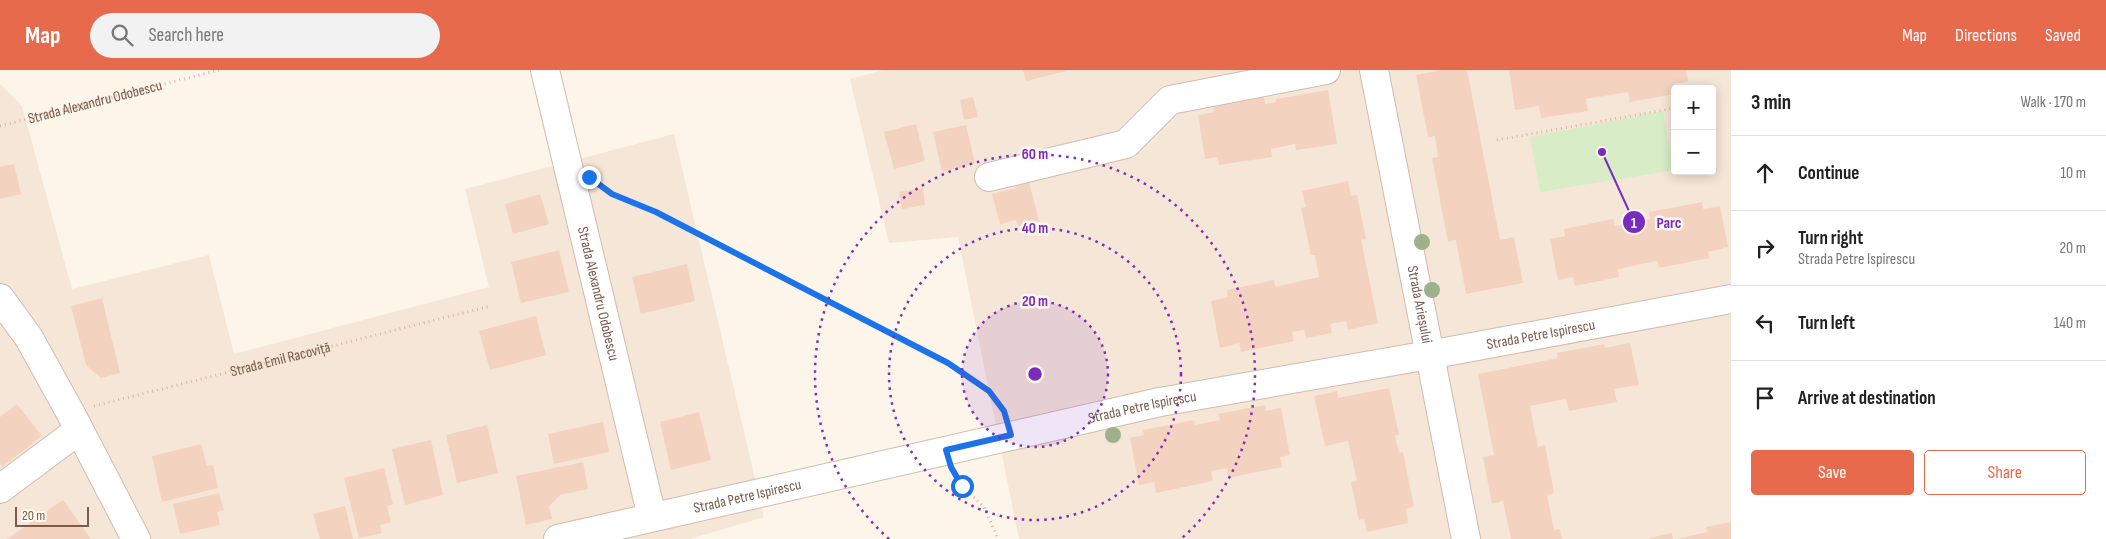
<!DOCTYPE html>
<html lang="en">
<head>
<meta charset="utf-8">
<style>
  body { margin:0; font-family:"Sofia Sans Condensed",sans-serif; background:#f2f2f2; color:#222 }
  .controls { position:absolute; right:15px; top:15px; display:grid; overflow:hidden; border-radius:5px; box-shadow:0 2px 12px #0003 }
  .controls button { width:45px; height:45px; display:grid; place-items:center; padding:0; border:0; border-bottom:1px solid #e0e0e0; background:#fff; color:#222; font:25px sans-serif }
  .scale { position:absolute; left:15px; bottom:12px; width:74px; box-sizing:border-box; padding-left:5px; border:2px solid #795a4b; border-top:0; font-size:14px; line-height:18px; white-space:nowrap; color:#795a4b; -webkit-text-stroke:4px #fff9f0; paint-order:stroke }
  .stop { position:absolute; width:15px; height:15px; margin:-11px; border:4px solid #1a73e8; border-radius:50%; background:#fff }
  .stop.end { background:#1a73e8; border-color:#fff; box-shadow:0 1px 5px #0008 }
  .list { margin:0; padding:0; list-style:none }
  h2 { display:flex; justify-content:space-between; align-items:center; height:65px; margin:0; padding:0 20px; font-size:21px }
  h2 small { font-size:16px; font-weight:400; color:#767676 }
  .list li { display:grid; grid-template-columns:32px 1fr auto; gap:15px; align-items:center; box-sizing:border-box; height:75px; padding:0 20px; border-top:1px solid #e0e0e0 }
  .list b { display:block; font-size:19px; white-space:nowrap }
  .list p { margin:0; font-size:16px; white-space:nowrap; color:#767676 }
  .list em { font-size:16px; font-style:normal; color:#767676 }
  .actions { display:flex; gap:10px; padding:15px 20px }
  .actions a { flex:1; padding:11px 0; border:1px solid #e86a4d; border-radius:5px; text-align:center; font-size:18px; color:#e86a4d }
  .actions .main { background:#e86a4d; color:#fff }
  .icon { flex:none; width:28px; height:28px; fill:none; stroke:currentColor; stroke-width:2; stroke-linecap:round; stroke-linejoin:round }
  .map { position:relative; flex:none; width:1731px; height:469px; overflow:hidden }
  header { display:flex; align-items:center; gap:30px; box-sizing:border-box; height:70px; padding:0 25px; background:#e86a4d; color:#fff }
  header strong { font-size:24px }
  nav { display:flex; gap:28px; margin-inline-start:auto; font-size:18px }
  .search { width:350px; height:45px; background:#f2f2f2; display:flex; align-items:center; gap:12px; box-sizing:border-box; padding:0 18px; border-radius:28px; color:#767676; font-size:19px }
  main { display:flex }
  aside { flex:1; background:#fff }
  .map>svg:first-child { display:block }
  .residential { fill:#f5e6d7; fill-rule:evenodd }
  .green { fill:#d7ecc7 }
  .building { fill:#f3d3c0 }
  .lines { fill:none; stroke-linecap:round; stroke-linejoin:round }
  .minor-casing { stroke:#d0bcae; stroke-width:30 }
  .path { stroke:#d9b6a3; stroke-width:3; stroke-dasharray:1 4; stroke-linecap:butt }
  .minor { stroke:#fff; stroke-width:28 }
  .tree { fill:#9fb18c }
  .route { stroke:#1a73e8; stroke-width:6 }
  .ring { fill:none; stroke:#7b2cbf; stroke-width:2.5; stroke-dasharray:2.5 5 }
  .labels { text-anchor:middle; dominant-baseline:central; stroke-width:5; stroke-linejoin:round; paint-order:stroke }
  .street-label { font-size:15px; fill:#795a4b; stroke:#fff9f0 }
  .centre { fill:#7b2cbf; stroke:#fff9f0; stroke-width:2.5 }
  .ring-label { font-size:15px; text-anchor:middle; font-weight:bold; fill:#7b2cbf; stroke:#fff9f0; stroke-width:5; stroke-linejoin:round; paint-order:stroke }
  .leader { fill:none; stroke:#7b2cbf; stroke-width:2 }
  .callout-dot { fill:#7b2cbf; stroke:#fff9f0; stroke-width:2 }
  .mark-label { font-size:15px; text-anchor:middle; font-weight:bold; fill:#fff }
  .callout-label { font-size:16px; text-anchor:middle; font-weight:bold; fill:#7b2cbf; stroke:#fff9f0; stroke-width:5; stroke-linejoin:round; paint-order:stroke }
</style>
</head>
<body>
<header>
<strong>Map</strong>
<div class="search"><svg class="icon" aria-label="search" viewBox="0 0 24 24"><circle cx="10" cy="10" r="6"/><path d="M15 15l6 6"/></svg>Search here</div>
<nav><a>Map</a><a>Directions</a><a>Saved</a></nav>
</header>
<main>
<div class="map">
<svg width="1731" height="469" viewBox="0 0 1731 469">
  <rect width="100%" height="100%" fill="#fdf5e9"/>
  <path class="residential" d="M883,0H1731V469H1019L958,167L889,173L850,9ZM1675,19H1712V101H1675Z
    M0,14L22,36L72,219L209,185L234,284L489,217L465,119L674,64L764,447L690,469H0Z"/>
  <path class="green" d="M1663,41L1674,100L1540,122L1530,67Z"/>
  <path class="building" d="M1023,0H1066V1L1026,11Z
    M1442,0H1467L1500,170L1514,167L1523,213L1466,224L1456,170L1448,172L1432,88L1438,87L1435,66L1428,67L1416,5Z
    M1509,0H1686L1688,12L1674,14L1675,24L1630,32L1628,22L1586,29L1588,41L1541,48L1539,36L1515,40Z
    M1328,20L1337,74L1296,80L1295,74L1271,79L1272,87L1219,95L1218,87L1205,89L1198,45L1214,42L1213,35L1264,27L1265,34L1276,32V29Z
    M973,27L978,47L964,50L960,30Z
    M916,54L925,91L894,99L884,62Z
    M966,55L975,94L942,102L933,62Z
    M14,94L21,124L0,129V97Z
    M1028,108L1039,151L1018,156L1016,150L1000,154L992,124L1016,118L1014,111Z
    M1348,111L1351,126L1357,125L1366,169L1361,170L1378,253L1348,260L1346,251L1330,254L1332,263L1306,268L1304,260L1292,262L1294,271L1241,282L1239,273L1220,278L1211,231L1228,227L1227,220L1274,210L1275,217L1319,207L1315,185H1311L1301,138L1306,137L1302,121Z
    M923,118L925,135L902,139L899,122Z
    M540,124L549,154L513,164L505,134Z
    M1702,132L1703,139L1720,136L1728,177L1708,182L1709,188L1659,198L1657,191L1618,199L1619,207L1575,216L1573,207L1558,210L1550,169L1565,166L1564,159L1613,149L1615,156L1650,149L1649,142Z
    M559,180L569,222L521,233L511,192Z
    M687,194L695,231L641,244L632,207Z
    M102,228L120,303L101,308L86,295L71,236Z
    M536,246L546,285L490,300L479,261Z
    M1630,273L1639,315L1614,319L1617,332L1569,341L1566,329L1530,336L1538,377L1545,375L1554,423L1547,425L1554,460L1560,459L1562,469H1511L1503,431L1492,434L1483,387L1494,385L1478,304L1558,288L1557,283L1604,274L1605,278Z
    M1389,318L1399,365H1395L1399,383L1403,382L1414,437L1406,439L1408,453L1367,462L1364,449L1359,450L1351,412L1357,411L1348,371L1325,376L1314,326L1337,321L1338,328Z
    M17,334L42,366L2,397L0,394V347Z
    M1265,335L1266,341L1281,338L1290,385L1280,387L1282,397L1228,408L1227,398L1211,401L1213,411L1156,423L1154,412L1139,415L1130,368L1144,365L1143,360L1194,350L1195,355L1220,350L1218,344Z
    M699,342L711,390L671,400L660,352Z
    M603,352L609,382L554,394L548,364Z
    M487,355L498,403L457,413L446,365Z
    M431,370L443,425L405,435L392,379Z
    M201,374L207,396L213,395L218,418L162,432L152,386Z
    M583,392L588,419L560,425L549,436L552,449L526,455L516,406Z
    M384,398L393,434L387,436L391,452L380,455L382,463L359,468L344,408Z
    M219,423L224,440L217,442L220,455L180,464L173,434Z
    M63,430L91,469H7Z
    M345,436L353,469H320L313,444Z
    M1731,452V469H1678L1707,462L1706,457Z
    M1672,463L1673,469H1650V468Z"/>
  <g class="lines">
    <g class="minor-casing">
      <g id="minor">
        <path id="s3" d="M545,0L652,447"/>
        <path id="s4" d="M1374,0L1466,469"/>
        <path d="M989,107L1126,74L1170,30L1326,0"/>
        <path d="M0,228L29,268L70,342L136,469"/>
        <path d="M0,419L79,360"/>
        <path id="s5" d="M558,469L1160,332L1429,285L1731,229"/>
      </g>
    </g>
    <g class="path">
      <path id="s1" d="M0,56L219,0"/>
      <path d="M1497,70L1675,38"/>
      <path d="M600,115L612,124L656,143L948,293L989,321L1004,341"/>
      <path id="s2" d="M94,336L491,236"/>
      <path d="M955,404L962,416L984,437L998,469"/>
    </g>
    <use href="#minor" class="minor"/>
  </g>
  <g class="tree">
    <circle cx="1422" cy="172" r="8"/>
    <circle cx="1432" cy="220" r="8"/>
    <circle cx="1113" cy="365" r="8"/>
  </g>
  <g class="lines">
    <path class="route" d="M589,107L612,124L656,142L948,293L989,321L1004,341L1011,365L946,380L951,397L962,416"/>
  </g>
  <circle cx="1035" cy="304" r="73" fill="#7b2cbf" fill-opacity=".12"/>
  <g class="ring">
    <circle cx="1035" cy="304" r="73"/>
    <circle cx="1035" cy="304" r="146"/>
    <path d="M889 469A220 220 0 1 1 1181 469"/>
  </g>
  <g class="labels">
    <g class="street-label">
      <text stroke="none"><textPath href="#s1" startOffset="98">Strada Alexandru Odobescu</textPath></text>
      <text stroke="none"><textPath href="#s3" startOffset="230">Strada Alexandru Odobescu</textPath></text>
      <text stroke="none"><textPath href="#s4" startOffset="239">Strada Arieșului</textPath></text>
      <text stroke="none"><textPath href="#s5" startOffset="1004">Strada Petre Ispirescu</textPath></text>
      <text stroke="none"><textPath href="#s2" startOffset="192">Strada Emil Racoviță</textPath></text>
      <text stroke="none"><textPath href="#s5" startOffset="599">Strada Petre Ispirescu</textPath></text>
      <text stroke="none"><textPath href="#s5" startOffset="194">Strada Petre Ispirescu</textPath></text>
    </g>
  </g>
  <circle cx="1035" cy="304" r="8" class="centre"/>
  <g class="ring-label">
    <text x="1035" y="89">60 m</text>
    <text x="1035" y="163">40 m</text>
    <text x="1035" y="236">20 m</text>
  </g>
  <path class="leader" d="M1602 82L1634 152"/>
  <g class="callout-dot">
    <circle cx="1602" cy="82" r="5"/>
    <circle cx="1634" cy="152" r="12"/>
  </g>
  <g class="mark-label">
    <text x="1634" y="158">1</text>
  </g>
  <g class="callout-label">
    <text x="1669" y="158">Parc</text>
  </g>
</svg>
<div class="controls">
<button>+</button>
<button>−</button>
</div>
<div class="scale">20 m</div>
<div class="stop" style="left:962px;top:416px"></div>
<div class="stop end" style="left:589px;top:107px"></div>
</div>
<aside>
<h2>3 min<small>Walk · 170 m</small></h2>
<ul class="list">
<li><svg class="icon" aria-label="ahead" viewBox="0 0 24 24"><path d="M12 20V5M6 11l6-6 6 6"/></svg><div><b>Continue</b></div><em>10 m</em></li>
<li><svg class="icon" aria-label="right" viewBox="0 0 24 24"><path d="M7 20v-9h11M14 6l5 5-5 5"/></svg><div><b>Turn right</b><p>Strada Petre Ispirescu</p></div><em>20 m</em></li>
<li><svg class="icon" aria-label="left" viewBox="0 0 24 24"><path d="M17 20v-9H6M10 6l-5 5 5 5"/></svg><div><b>Turn left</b></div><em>140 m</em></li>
<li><svg class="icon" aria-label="arrive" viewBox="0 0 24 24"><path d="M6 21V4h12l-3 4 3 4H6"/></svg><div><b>Arrive at destination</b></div></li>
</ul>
<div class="actions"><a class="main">Save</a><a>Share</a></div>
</aside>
</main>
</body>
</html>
